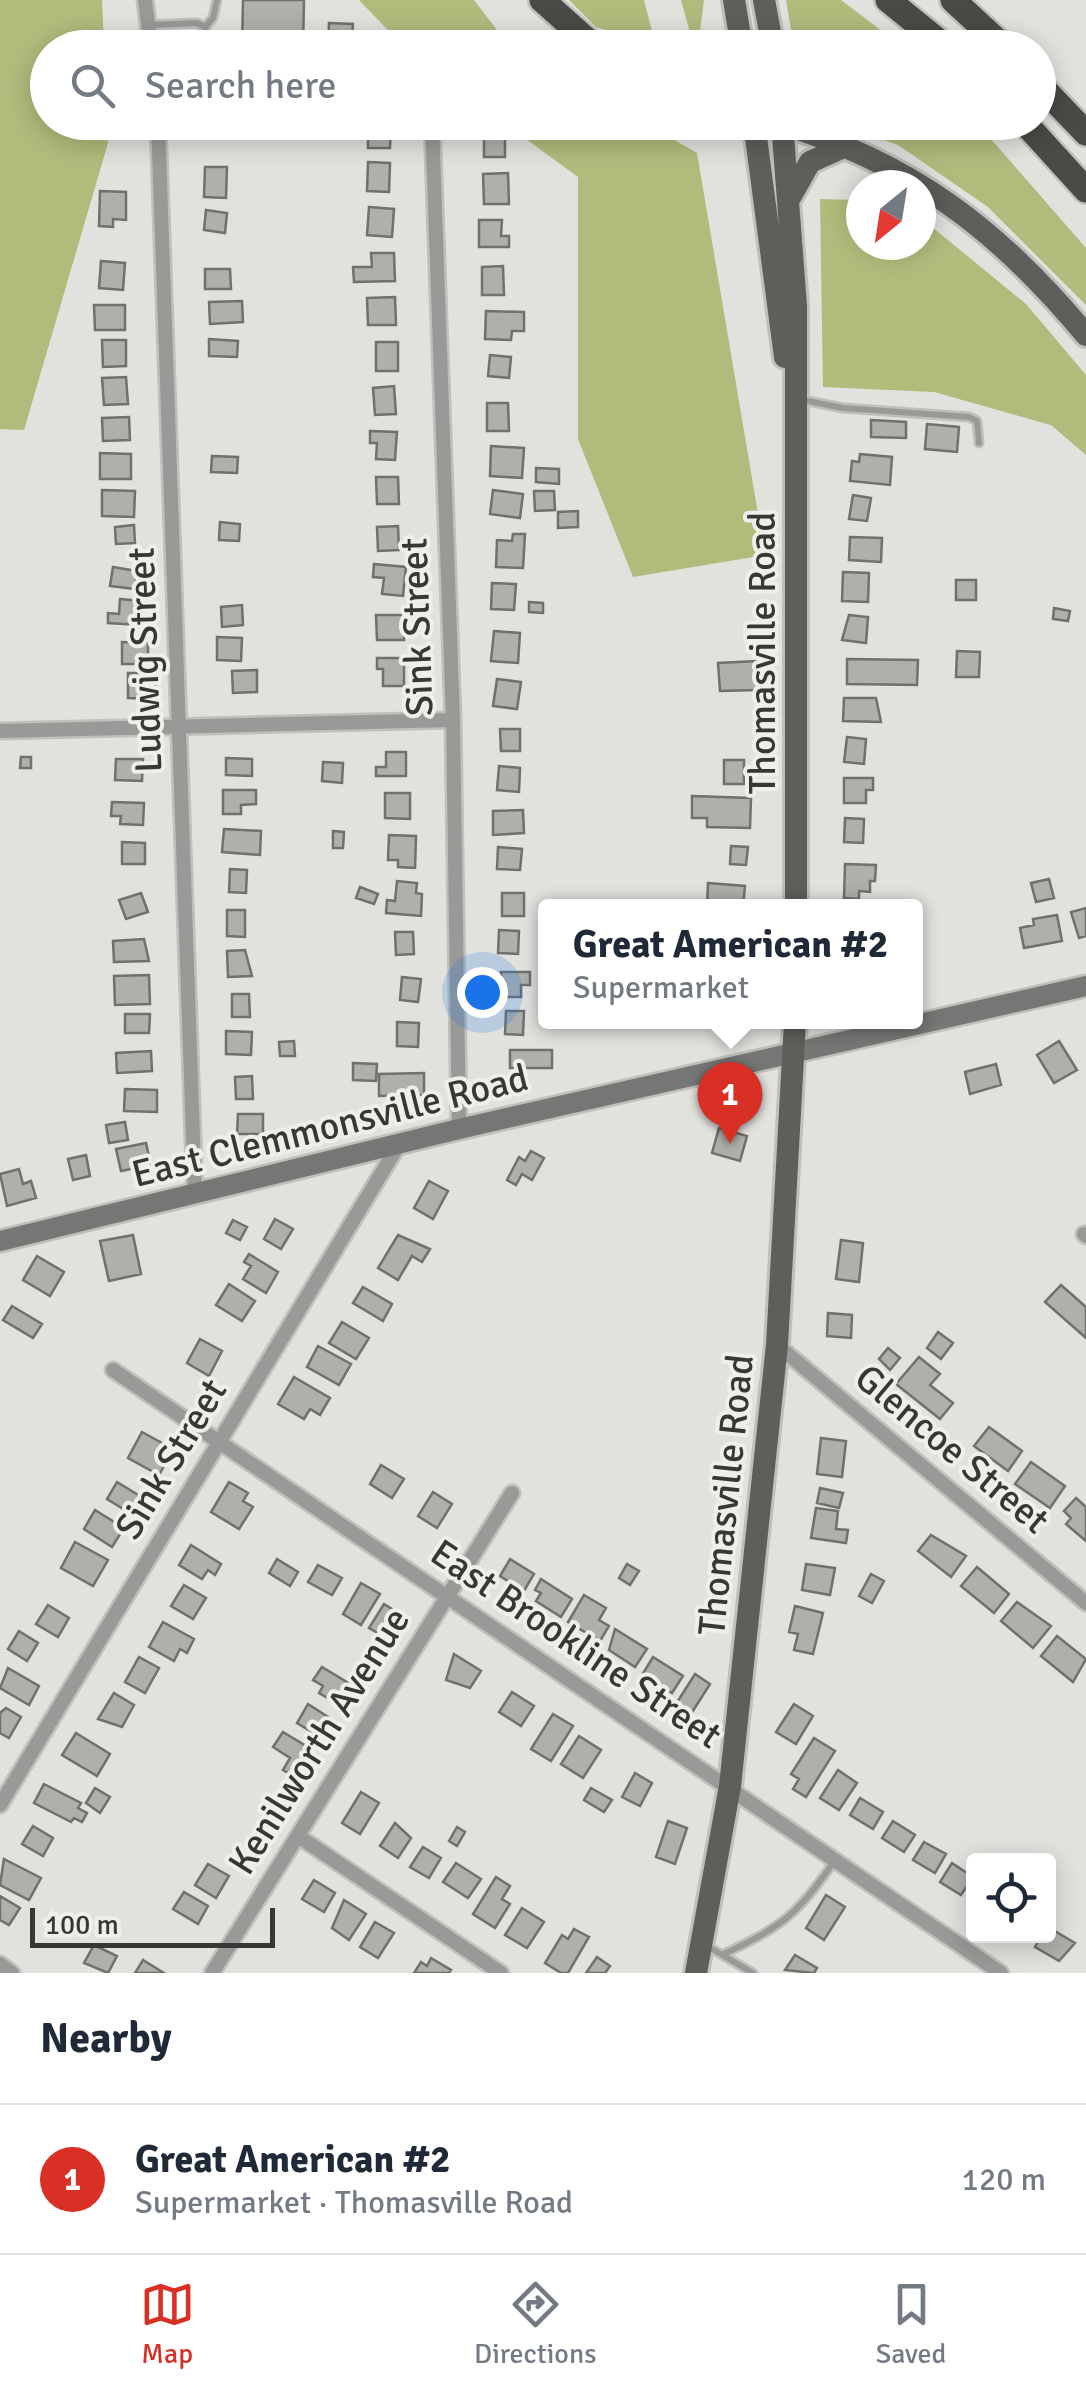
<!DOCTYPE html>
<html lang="en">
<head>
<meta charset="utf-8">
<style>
  body { margin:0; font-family:Signika,sans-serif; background:#f6f6f7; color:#1f2937 }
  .controls { position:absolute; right:30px; bottom:30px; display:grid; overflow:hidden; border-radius:10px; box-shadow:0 5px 25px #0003 }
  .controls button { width:90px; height:90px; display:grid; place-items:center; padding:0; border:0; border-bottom:2px solid #e0e1e3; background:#fff; color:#1f2937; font:50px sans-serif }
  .compass { position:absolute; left:846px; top:170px; width:90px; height:90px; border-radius:50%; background:#fff; box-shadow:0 5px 25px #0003; rotate:210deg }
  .scale { position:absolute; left:30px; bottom:25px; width:245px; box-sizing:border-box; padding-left:10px; border:5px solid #373836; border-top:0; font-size:28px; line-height:35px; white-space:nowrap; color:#373836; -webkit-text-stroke:8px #eeefeb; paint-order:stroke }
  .you { position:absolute; left:482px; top:992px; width:35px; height:35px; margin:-25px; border:8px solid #fff; border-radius:50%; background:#1a73e8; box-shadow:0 0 0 15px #1a73e833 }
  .badge { display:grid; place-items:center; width:65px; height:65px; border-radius:50%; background:#d93025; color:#fff; font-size:32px; font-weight:700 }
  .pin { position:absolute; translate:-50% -82px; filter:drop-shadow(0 2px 5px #0008) }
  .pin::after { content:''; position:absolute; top:52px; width:35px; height:30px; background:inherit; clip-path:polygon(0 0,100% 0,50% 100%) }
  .popup { position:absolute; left:538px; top:899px; width:385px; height:130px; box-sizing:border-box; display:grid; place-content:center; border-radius:10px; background:#fff; filter:drop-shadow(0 2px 8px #0005); font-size:32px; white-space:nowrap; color:#747a83 }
  .popup b { font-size:38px; color:#1f2937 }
  .popup::after { content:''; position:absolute; left:50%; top:100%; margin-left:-20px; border:20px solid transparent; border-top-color:#fff }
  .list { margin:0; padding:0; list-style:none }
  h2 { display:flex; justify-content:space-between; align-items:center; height:130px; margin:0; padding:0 40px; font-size:42px }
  h2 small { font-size:32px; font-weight:400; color:#747a83 }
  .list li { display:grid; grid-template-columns:65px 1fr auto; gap:30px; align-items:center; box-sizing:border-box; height:150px; padding:0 40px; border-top:2px solid #e0e1e3 }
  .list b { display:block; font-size:38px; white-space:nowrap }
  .list p { margin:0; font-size:32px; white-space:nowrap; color:#747a83 }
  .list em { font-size:32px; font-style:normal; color:#747a83 }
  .icon { flex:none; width:55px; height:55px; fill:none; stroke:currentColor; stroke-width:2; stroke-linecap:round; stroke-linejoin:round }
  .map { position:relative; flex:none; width:1086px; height:1973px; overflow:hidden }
  .search { position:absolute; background:#fff; box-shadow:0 5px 25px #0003; left:30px; right:30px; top:30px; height:110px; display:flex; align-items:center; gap:25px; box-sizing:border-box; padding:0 35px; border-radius:55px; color:#747a83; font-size:38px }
  .sheet { height:280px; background:#fff }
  nav { display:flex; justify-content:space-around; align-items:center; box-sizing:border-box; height:140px; border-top:2px solid #e0e1e3; background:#fff; font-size:28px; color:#747a83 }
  nav a { display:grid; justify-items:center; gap:5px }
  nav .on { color:#d93025 }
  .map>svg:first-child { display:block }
  .green { fill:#b2ba7c }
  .building { fill:#afafac; stroke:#70706d; stroke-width:2.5 }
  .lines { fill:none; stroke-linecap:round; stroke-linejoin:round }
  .lane-casing { stroke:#bfbfbc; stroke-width:11 }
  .street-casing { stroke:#bfbfbc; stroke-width:19 }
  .secondary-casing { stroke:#bfbfbc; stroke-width:25 }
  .primary-casing { stroke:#bfbfbc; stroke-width:28 }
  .highway-casing { stroke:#bfbfbc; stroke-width:30 }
  .lane { stroke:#999997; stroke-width:6 }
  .street { stroke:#999997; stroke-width:14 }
  .secondary { stroke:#767774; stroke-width:20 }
  .primary { stroke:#5e5e5b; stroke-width:22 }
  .highway { stroke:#494946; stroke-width:25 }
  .labels { text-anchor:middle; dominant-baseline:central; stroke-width:8; stroke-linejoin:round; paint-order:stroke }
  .street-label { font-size:38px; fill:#373836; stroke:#eeefeb }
</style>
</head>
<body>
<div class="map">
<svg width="1086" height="1973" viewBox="0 0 1086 1973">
  <rect width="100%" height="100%" fill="#e1e1de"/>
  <path class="green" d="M0,0H102L104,47L48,48V122L107,123L108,143L24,430L0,429Z
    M359,0H474L503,38L518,47H404Z
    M569,0H644L656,47L596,27Z
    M681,0H704L698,47H694Z
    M786,0H841L903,47H794Z
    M504,123H645L697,153L765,555L633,577L578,439V177Z
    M836,123H977L1086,248V305L988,207L898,145Z
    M820,199L861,200V245H921V222L932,227L1026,304L1086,375V455L1051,425L934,392L823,387Z"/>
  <path class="building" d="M243,0H304L303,48H242Z
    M329,23L353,24L351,48H328Z
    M368,122H391L390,148H368Z
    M484,128H505V157H484Z
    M368,162L390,163L389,192L367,191Z
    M205,167H227L226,198L204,197Z
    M508,173L509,204H484L483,174Z
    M100,191L126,192V220L113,219V227L99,226Z
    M369,207L394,209L392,237L367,235Z
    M206,210L227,213L225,233L204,230Z
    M479,220H502L501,236H509V247H479Z
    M371,253H394L395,281L354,282L353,267H372Z
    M101,261L125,263L123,290L99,288Z
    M503,266L504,295H482V267Z
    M205,269H230L231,289H205Z
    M395,297L396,325H368L367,298Z
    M242,301L243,322L210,324L209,302Z
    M94,305H125V330H95Z
    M486,311L524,312V331H512L511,340L485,339Z
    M209,339L238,341L237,357L209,356Z
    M102,340H126V366L103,367Z
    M376,342H398V371H376Z
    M490,355L511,357L509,378L488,376Z
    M126,377L128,404L104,405L102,378Z
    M394,386L396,414L375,415L373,388Z
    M487,403H508L509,431H487Z
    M129,417L130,440L103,441L102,418Z
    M871,420L906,422V438L871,437Z
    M927,424L959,427L957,452L925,449Z
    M370,431L397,432L395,460L376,459L377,443H370Z
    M491,446L524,448L522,478L490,476Z
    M100,453L131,454V479H100Z
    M860,454L892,457L890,485L850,481L852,461L859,462Z
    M212,456L238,457L237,473L211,472Z
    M536,468L559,469V484L536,482Z
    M376,477H398L399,504H377Z
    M102,490L135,491L134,517L102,516Z
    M493,490L523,494L520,518L490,514Z
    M534,491H554L555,510L535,511Z
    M853,495L871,498L867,521L849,519Z
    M578,511V527L558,528V512Z
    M220,522L240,524L239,541L219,540Z
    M134,525L135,543L116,544L115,527Z
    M398,526L399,550L378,551L377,527Z
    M513,534H525L523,568L496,567L497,540L512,541Z
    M850,537L882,538L881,562L849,560Z
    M374,564L406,567L403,596L382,594L384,578L373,577Z
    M113,567L137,571L135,589L110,586Z
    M843,572L869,573L868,602L842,601Z
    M956,580H976V600H956Z
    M492,583L516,584L514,610L491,609Z
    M120,599L141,601L139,625L108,623V613L119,614Z
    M529,602L543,603V613L529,612Z
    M242,605L243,625L222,627L221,607Z
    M1054,608L1070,611L1068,621L1053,619Z
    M376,615H404V640H377Z
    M849,615L868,617L866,643L842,640Z
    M494,631L520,633L518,663L491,661Z
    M217,637L242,638L241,661L217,660Z
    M122,642L148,643V664H122Z
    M957,651L980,652L979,677H956Z
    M377,658H404V686H383V669H377Z
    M847,659L918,660L917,685L847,684Z
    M757,661L758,690L720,691L718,663Z
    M257,670V692L233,693L232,671Z
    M128,673H155V699L128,698Z
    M497,679L521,682L517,709L493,706Z
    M844,698H876L881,722L843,721Z
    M500,729H520V751H501Z
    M847,737L866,739L864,764L844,762Z
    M386,752H406V776H376V767H386Z
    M21,757H31V768H20Z
    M226,758L252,759V776L226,775Z
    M116,759H143L142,781L115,780Z
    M724,760H744V784H724Z
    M323,762L343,763L342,783L322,781Z
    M499,766L520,768L519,792L497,790Z
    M844,778H873V790H866V803H844Z
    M223,790H256V804L241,805V814H223Z
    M385,793H410V819L385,818Z
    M692,796L751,798L750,828L707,827V818H692Z
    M112,802L144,803L143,825L120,824L121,816H111Z
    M523,810L524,833L493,835V811Z
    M845,818L864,819L863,843L844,842Z
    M224,829L261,831L260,855L222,852Z
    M333,831L344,832L343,848H333Z
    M389,835L416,836L415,868L398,867V860H388Z
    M122,842L145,843V864H122Z
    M731,846L748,847L746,865L730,864Z
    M498,847L522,849L520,870L497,869Z
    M845,864L876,865L875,881H870V892L859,891V899L844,898Z
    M230,869L247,870L246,893L229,892Z
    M1049,879L1054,898L1036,902L1031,883Z
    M397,881L417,883L416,893L422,894L421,916L386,913L387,900L395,901Z
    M708,883L745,886L743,906H707Z
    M360,887L378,894L374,904L356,898Z
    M141,893L148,912L126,919L119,900Z
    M502,893H524V916H502Z
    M1086,908V936L1079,938L1071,912Z
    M227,910H245V937L227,936Z
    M1057,915L1062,941L1024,948L1020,928L1034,925L1033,919Z
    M499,930L519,931L518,954L498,953Z
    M395,932H413L414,954L396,955Z
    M144,939L149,961L114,962L113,941Z
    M245,950L252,976L228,977L227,951Z
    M501,972H530V985H521V997H501Z
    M149,975L150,1004L115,1005L114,976Z
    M402,977L421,979L418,1002L400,1000Z
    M232,994H249L250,1017H232Z
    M506,1011H524L523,1035L505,1034Z
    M125,1014H150L149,1033H125Z
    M397,1022L419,1023L418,1047L397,1046Z
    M226,1031L252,1032L251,1055L226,1054Z
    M294,1041L295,1056H280L279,1042Z
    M1059,1041L1077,1070L1054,1083L1037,1055Z
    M510,1050H552V1068H510Z
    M151,1051L152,1071L117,1073L116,1053Z
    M353,1063L377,1064L376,1081L353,1080Z
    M996,1064L1001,1085L970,1094L965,1072Z
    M424,1073V1095L379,1096V1074Z
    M252,1076L253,1099H236L235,1077Z
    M125,1089L157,1090V1112L124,1111Z
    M238,1114H263V1134H237Z
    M125,1122L128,1140L109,1143L106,1125Z
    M719,1128L747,1136L740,1161L712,1153Z
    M146,1143L151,1165L121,1171L116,1149Z
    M531,1151L544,1158L532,1180L522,1174L516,1185L507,1180L519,1157L525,1161Z
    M86,1155L90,1176L73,1180L68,1159Z
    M19,1169L23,1184L31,1181L36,1198L7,1206L0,1174Z
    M429,1181L448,1191L433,1219L414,1208Z
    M275,1219L293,1229L281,1249L264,1239Z
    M233,1220L247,1227L240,1240L226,1233Z
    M133,1235L141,1274L109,1281L100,1241Z
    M398,1235L430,1249L422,1262L412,1256L398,1280L378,1268Z
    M841,1240L863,1243L859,1282L836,1279Z
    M249,1254L278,1272L266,1293L243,1279L251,1266L244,1262Z
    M37,1256L64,1272L50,1296L23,1280Z
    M229,1284L255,1301L242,1321L216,1305Z
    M1061,1285L1086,1307V1338L1045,1302Z
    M363,1287L392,1304L383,1321L353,1303Z
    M12,1306L42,1324L33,1338L3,1320Z
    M828,1313L852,1315L851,1338L827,1336Z
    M342,1322L369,1338L356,1359L329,1343Z
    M938,1332L953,1343L941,1359L927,1348Z
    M200,1339L222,1351L209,1376L187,1363Z
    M318,1346L351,1364L339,1385L307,1367Z
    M888,1348L900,1358L890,1370L879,1359Z
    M919,1357L940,1374L930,1385L953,1403L940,1419L896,1384Z
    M294,1377L330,1398L320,1415L310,1409L304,1419L278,1404Z
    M989,1427L1022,1451L1008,1471L974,1446Z
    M142,1432L173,1449L159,1475L128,1458Z
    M821,1438L846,1441L842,1477L817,1474Z
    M1031,1462L1065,1486L1050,1508L1015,1484Z
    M381,1465L404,1479L392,1498L370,1484Z
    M117,1482L148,1501L138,1518L107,1499Z
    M229,1482L248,1493L243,1501L253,1507L239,1529L211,1512Z
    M820,1488L843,1493L839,1508L817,1503Z
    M433,1492L452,1504L437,1528L418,1516Z
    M1076,1498L1086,1507V1541L1066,1524L1071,1518L1064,1511Z
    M816,1508L838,1511L836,1529L848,1530L846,1543L811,1538Z
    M95,1510L124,1528L112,1547L84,1529Z
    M931,1535L966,1556L951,1577L918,1551Z
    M75,1542L108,1560L93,1586L61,1568Z
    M191,1545L221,1564L215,1575L208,1570L202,1579L179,1565Z
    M277,1559L298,1572L290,1586L269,1573Z
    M510,1559L534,1574L524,1591L500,1576Z
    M627,1564L639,1571L630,1585L619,1578Z
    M806,1564L835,1568L830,1595L802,1590Z
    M318,1565L342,1578L332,1595L308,1582Z
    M977,1567L1009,1594L994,1613L961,1586Z
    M871,1574L884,1581L872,1603L859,1596Z
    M541,1579L572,1599L561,1617L536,1601L541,1593L535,1590Z
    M361,1583L380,1594L361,1625L343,1614Z
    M184,1585L206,1598L193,1619L171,1606Z
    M584,1595L606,1608L599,1620L609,1626L600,1641L568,1622Z
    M1017,1602L1051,1626L1033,1648L1001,1621Z
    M384,1604L406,1618L392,1641L369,1628Z
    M48,1605L69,1618L58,1637L36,1624Z
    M795,1606L823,1613L813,1654L794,1650L798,1634L789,1632Z
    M163,1622L194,1639L187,1653L180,1649L174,1661L149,1647Z
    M615,1629L647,1649L635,1667L609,1650Z
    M19,1631L38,1643L27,1661L8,1649Z
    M1057,1636L1086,1659L1073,1682L1041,1656Z
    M454,1654L481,1671L470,1688L446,1680Z
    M139,1657L159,1668L145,1693L125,1682Z
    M653,1657L683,1676L672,1693L642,1675Z
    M322,1667L350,1684L338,1704L319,1693L323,1686L313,1680Z
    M8,1668L39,1686L29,1705L0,1688Z
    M695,1674L710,1684L691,1714L676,1704Z
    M512,1692L534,1706L521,1726L499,1712Z
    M114,1693L134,1705L122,1727L98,1719Z
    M308,1704L328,1717L317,1735L297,1723Z
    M794,1704L813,1716L796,1744L776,1732Z
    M6,1708L21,1717L9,1738L0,1733V1713Z
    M553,1714L573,1726L551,1761L531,1749Z
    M283,1732L311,1749L294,1776L283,1770L290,1758L273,1747Z
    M76,1733L110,1754L97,1776L62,1755Z
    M579,1736L601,1750L583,1778L561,1764Z
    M814,1738L835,1751L806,1797L793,1789L799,1779L791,1774Z
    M838,1770L857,1783L839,1810L820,1798Z
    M635,1773L652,1783L640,1806L622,1797Z
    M44,1784L81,1803L78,1808L87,1813L82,1822L74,1818L71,1822L34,1803Z
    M95,1788L110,1797L100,1813L86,1803Z
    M591,1788L612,1800L604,1812L584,1800Z
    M361,1792L379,1803L360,1834L342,1823Z
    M860,1798L883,1812L873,1829L850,1815Z
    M668,1821L687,1828L675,1864L656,1857Z
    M893,1821L915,1835L904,1852L882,1838Z
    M395,1823L411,1838L398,1858L380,1846Z
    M33,1826L53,1838L43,1856L22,1844Z
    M457,1827L465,1832L457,1846L449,1841Z
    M924,1842L946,1854L935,1873L913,1860Z
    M423,1847L441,1858L429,1878L410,1867Z
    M4,1859L41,1878L29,1900L0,1885Z
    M456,1863L481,1879L468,1898L443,1882Z
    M952,1863L973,1877L961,1895L940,1882Z
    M208,1864L229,1876L216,1898L195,1885Z
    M496,1877L510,1886L502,1899L510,1904L495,1928L473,1914Z
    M314,1880L335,1893L324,1912L302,1899Z
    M184,1892L208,1906L198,1924L173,1909Z
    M826,1895L845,1907L824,1940L806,1928Z
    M0,1896L20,1908L9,1925L0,1920Z
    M344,1900L366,1914L349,1940L332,1928Z
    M522,1908L544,1922L527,1948L505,1935Z
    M375,1922L394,1933L378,1958L360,1947Z
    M1048,1927L1075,1943L1059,1961L1035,1947L1041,1936H1048Z
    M574,1929L589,1937L568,1973H561L545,1963L562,1935L568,1939Z
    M94,1945L117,1956L108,1973L84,1963Z
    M795,1955L817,1968L814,1973L785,1970Z
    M597,1957L610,1966L605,1973H586Z
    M431,1958L451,1970L449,1973H414L421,1962L427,1966Z
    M143,1960L164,1973H135Z"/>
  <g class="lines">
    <g class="lane-casing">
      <path id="lane" d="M149,25L197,23L205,27L210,48
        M205,27L213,18L217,0
        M803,400L843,408L969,417L977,421L979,443
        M707,1946L753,1973
        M722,1955C781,1927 798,1915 835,1860"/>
    </g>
    <g class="street-casing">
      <path id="street" d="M145,0L151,48
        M158,122L195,1196
        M432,122L453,720L459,1129
        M0,731L453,720
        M1084,1234L1086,1236
        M777,1345L1086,1603
        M113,1370L1001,1973
        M0,1805L398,1146
        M298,1836L501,1973
        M0,1964L12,1973
        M212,1973L512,1493"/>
    </g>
    <g class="secondary-casing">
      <path id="secondary" d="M0,1241L459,1129L1086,986"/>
    </g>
    <g class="primary-casing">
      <path id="primary" d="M734,0L742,48
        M764,0L773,48
        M754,122L785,357
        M776,122C910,162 998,229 1086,335
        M782,122L796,306V906
        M788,201L810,162L846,146
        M696,1973L730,1786L777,1345L795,1022"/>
    </g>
    <g class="highway-casing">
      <path id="highway" d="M542,0L596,48
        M888,0L947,48
        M953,0L1005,48
        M1038,83L1086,133
        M1024,122L1086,190"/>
    </g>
    <use href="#lane" class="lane"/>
    <use href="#street" class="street"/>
    <use href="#secondary" class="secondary"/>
    <use href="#primary" class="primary"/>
    <use href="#highway" class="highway"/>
  </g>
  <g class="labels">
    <g class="street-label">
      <text transform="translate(417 627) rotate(-92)">Sink Street</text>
      <text transform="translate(762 653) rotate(-90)">Thomasville Road</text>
      <text transform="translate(145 660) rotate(-92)">Ludwig Street</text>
      <text transform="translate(330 1126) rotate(-14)">East Clemmonsville Road</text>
      <text transform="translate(952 1449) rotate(40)">Glencoe Street</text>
      <text transform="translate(171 1459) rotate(-59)">Sink Street</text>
      <text transform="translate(726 1495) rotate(-84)">Thomasville Road</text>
      <text transform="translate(576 1644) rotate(34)">East Brookline Street</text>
      <text transform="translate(319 1741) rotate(-58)">Kenilworth Avenue</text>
    </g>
  </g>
</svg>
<div class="controls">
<button><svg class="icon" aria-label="locate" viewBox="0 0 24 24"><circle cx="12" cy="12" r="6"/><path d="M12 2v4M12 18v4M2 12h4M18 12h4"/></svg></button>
</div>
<svg class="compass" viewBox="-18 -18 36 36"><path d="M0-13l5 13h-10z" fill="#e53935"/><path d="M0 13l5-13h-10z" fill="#747a83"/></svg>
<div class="scale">100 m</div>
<div class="you"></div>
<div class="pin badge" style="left:730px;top:1144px">1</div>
<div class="popup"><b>Great American #2</b>Supermarket</div>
<div class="search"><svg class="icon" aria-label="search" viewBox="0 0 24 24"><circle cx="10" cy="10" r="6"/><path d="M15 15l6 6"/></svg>Search here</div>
</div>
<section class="sheet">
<h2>Nearby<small></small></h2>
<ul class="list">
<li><span class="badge">1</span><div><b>Great American #2</b><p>Supermarket · Thomasville Road</p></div><em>120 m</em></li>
</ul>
</section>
<nav>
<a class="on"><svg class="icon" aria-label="map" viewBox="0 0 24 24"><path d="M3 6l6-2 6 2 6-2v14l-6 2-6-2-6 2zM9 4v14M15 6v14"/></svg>Map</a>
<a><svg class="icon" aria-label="directions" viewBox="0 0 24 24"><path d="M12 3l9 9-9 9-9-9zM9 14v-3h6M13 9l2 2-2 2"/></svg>Directions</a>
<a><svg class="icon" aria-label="saved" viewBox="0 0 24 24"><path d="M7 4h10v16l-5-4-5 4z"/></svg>Saved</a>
</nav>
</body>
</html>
